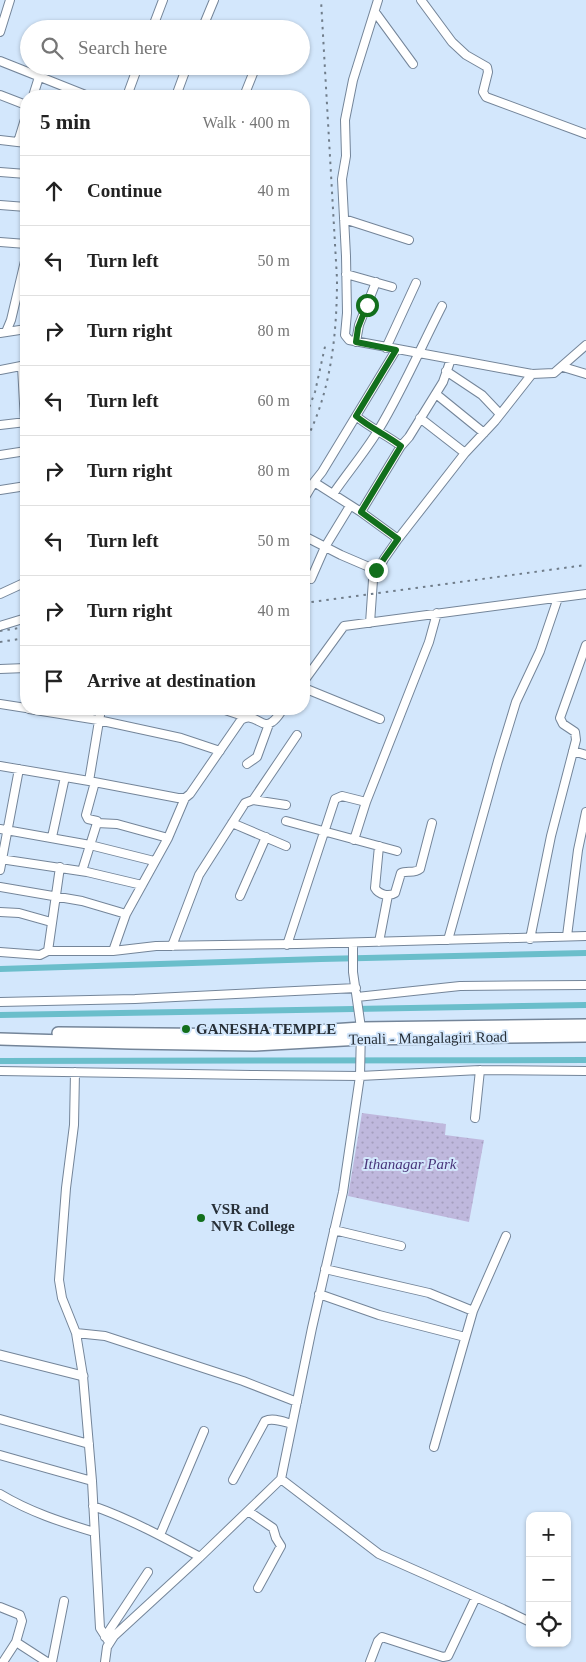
<!DOCTYPE html>
<html lang="en">
<head>
<meta charset="utf-8">
<style>
  body { margin:0; font-family:Georgia,serif; background:#f2f2f2; color:#222 }
  .controls { position:absolute; right:15px; bottom:15px; display:grid; overflow:hidden; border-radius:10px; box-shadow:0 1px 4px #0004 }
  .controls button { width:45px; height:45px; display:grid; place-items:center; padding:0; border:0; border-bottom:1px solid #e0e0e0; background:#fff; color:#222; font:25px sans-serif }
  .stop { position:absolute; width:15px; height:15px; margin:-11px; border:4px solid #126f1c; border-radius:50%; background:#fff }
  .stop.end { background:#126f1c; border-color:#fff; box-shadow:0 1px 5px #0008 }
  .list { margin:0; padding:0; list-style:none }
  h2 { display:flex; justify-content:space-between; align-items:center; height:65px; margin:0; padding:0 20px; font-size:21px }
  h2 small { font-size:16px; font-weight:400; color:#767676 }
  .list li { display:grid; grid-template-columns:32px 1fr auto; gap:15px; align-items:center; box-sizing:border-box; height:70px; padding:0 20px; border-top:1px solid #e0e0e0 }
  .list b { display:block; font-size:19px; white-space:nowrap }
  .list em { font-size:16px; font-style:normal; color:#767676 }
  .icon { flex:none; width:28px; height:28px; fill:none; stroke:currentColor; stroke-width:2; stroke-linecap:round; stroke-linejoin:round }
  .map { position:relative; flex:none; width:586px; height:1662px; overflow:hidden }
  .search { position:absolute; background:#fff; box-shadow:0 1px 4px #0004; left:20px; top:20px; width:290px; height:55px; display:flex; align-items:center; gap:12px; box-sizing:border-box; padding:0 18px; border-radius:28px; color:#767676; font-size:19px }
  .panel { position:absolute; background:#fff; box-shadow:0 1px 4px #0004; left:20px; top:90px; width:290px; height:625px; border-radius:20px }
  .map>svg:first-child { display:block }
  .park { fill:url(#park-dots) }
  .lines { fill:none; stroke-linecap:round; stroke-linejoin:round }
  .canal { stroke:#6bbecb; stroke-width:6 }
  .minor-casing { stroke:#748599; stroke-width:10 }
  .tertiary-casing { stroke:#748599; stroke-width:11 }
  .primary-casing { stroke:#748599; stroke-width:14 }
  .minor { stroke:#fff; stroke-width:8 }
  .tertiary { stroke:#fff; stroke-width:9 }
  .primary { stroke:#fff; stroke-width:11 }
  .rail { stroke:#707d8a; stroke-width:2; stroke-dasharray:2.5 5; stroke-linecap:butt }
  .route { stroke:#126f1c; stroke-width:6 }
  .poi-dot { fill:#126f1c; stroke:#d3e7fc; stroke-width:2 }
  .labels { text-anchor:middle; dominant-baseline:central; stroke-width:4; stroke-linejoin:round; paint-order:stroke }
  .poi-label { font-size:15px; font-weight:bold; fill:#272f37; stroke:#d3e7fc; text-anchor:start }
  .street-label { font-size:15px; fill:#272f37; stroke:#d3e7fc }
  .park-label { font-size:15px; font-style:italic; fill:#49357a; stroke:#d3e7fc }
</style>
</head>
<body>
<div class="map">
<svg width="586" height="1662" viewBox="0 0 586 1662">
  <defs>
    <pattern id="park-dots" width="8" height="8" patternUnits="userSpaceOnUse" patternTransform="scale(1.25)"><rect width="8" height="8" fill="#bfb8dd"/><path d="M2 2h.1M6 6h.1" fill="none" stroke="#a49ebe" stroke-width="1.8" stroke-linecap="round"/></pattern>
  </defs>
  <rect width="100%" height="100%" fill="#d3e7fc"/>
  <path class="park" d="M362,1113L446,1124L445,1135L484,1140L469,1222L348,1196Z"/>
  <g class="lines">
    <path class="canal" d="M0,969L321,959L586,953
      M0,1015L586,1005
      M0,1061L586,1060"/>
    <g class="minor-casing">
      <path id="minor" d="M378,0L353,80L345,120L346,156L342,179L346,256L347,313L345,335L349,340L532,374L554,373L586,345
        M421,0L452,42L466,55L487,67L488,72L483,92L486,97L586,134
        M375,12L413,64
        M152,29L163,0
        M202,29L214,0
        M0,32L10,0
        M0,61L88,96
        M0,95L26,105
        M33,96L39,77
        M127,96L138,66
        M176,96L187,66
        M244,96L256,66
        M0,140L26,143
        M18,142L26,116
        M0,172L26,174
        M0,205L26,207
        M344,219L409,240
        M0,242L26,244
        M346,274L392,287
        M6,332L11,320L26,257
        M0,333L26,329
        M356,342L359,325L376,282
        M386,348L416,283
        M22,366L25,422
        M563,367L586,374
        M0,370L26,365
        M446,371L482,395L500,414
        M436,394L484,433
        M356,416L396,350
        M420,418L465,453
        M0,425L26,422
        M0,455L26,451
        M0,490L26,486
        M333,494C348,472 366,451 379,429C403,389 421,347 442,306
        M304,499L314,482
        M361,512L314,482L322,472L356,416C370,428 387,435 401,446
        M304,536L341,555L376,570
        M398,539L465,453L495,421L532,374
        M311,579L325,547L350,506
        M0,594L26,582
        M370,623L373,580L384,559L398,539L361,512L401,446L409,437L443,382L451,359
        M0,626L26,618
        M0,669L26,668
        M304,681L344,626L586,594
        M304,688L380,719
        M0,704L26,708
        M29,709L98,720L181,738L220,751
        M222,709L246,717L250,709
        M573,751L586,755
        M247,764L257,757L269,724
        M0,766L89,781L178,798H185L190,794L241,720C254,711 262,730 272,722C277,719 280,713 283,709
        M89,781L101,709
        M253,800L297,735
        M286,821L397,851
        M97,823L117,824L168,838
        M232,823L286,846
        M0,829L90,845L154,861
        M52,837L65,777
        M354,840L366,802L429,642L437,613
        M379,846L375,888C379,895 389,897 395,893L401,873C407,870 414,874 420,869L432,823
        M0,859L87,872L142,885
        M0,870L19,769
        M82,871L97,823V821L88,819L86,815L95,782
        M0,887L82,901L126,914
        M240,896L266,837
        M0,912L19,913L51,922
        M567,936L578,850L586,812
        M530,939L551,836L576,740L575,732L563,724L560,718L586,645
        M448,940L498,761L516,702L540,651L558,598
        M379,942L388,895
        M287,945L335,799L342,796L366,802
        M172,946L199,875L245,803L253,800L286,805
        M48,951L60,867
        M113,951L126,914L168,838L185,798
        M0,952L40,955L48,951H113L156,946L297,944L586,936
        M357,997L460,986L586,985
        M0,1002L135,999L356,988
        M0,1071L251,1075L360,1076L480,1070L586,1071
        M75,1072L74,1125L66,1188L59,1280L62,1298L76,1333L83,1376L92,1481L100,1628L109,1642
        M475,1118L480,1070
        M334,1230L401,1246
        M325,1269L429,1293L473,1311
        M319,1294L379,1315L465,1337
        M76,1333L105,1336L243,1381L297,1402
        M0,1419L89,1444
        M434,1447L473,1311L506,1236
        M0,1455L92,1481
        M281,1479L379,1554L503,1609L530,1622
        M233,1480L265,1421C273,1417 284,1422 292,1424
        M0,1494C30,1512 61,1522 94,1532
        M93,1506C130,1519 165,1538 200,1557
        M248,1511L273,1528L276,1538L281,1546L258,1588
        M160,1535L204,1431
        M0,1607L20,1615L22,1621L16,1642L3,1662
        M105,1637L148,1572
        M16,1642L47,1662
        M52,1662L64,1601
        M105,1662L107,1647L114,1636L200,1557L281,1479L312,1328L343,1192L360,1076L361,1028L353,972V943
        M370,1662L378,1641L382,1637L443,1657L448,1656L476,1597"/>
    </g>
    <g class="tertiary-casing">
      <path id="tertiary" d="M0,1355L83,1376"/>
    </g>
    <g class="primary-casing">
      <path id="primary" d="M58,1033L256,1035L361,1028L586,1025
        M0,1039L130,1043L255,1045L361,1039L586,1036"/>
    </g>
    <use href="#minor" class="minor"/>
    <use href="#tertiary" class="tertiary"/>
    <use href="#primary" class="primary"/>
    <path class="rail" d="M304,421L315,392L326,342
      M304,444C331,394 337,334 337,279L321,0
      M304,603L586,565
      M0,631L26,627
      M0,642L26,638"/>
  </g>
  <g class="lines">
    <path class="route" d="M367,305L358,328L356,342L396,350L356,416C370,428 387,435 401,446L361,512L398,539L376,570"/>
  </g>
  <g class="poi-dot">
    <circle cx="186" cy="1029" r="5"/>
    <circle cx="201" cy="1218" r="5"/>
  </g>
  <g class="labels">
    <g class="poi-label">
      <text x="196" y="1029">GANESHA TEMPLE</text>
      <text x="211" y="1209">VSR and<tspan x="211" dy="17">NVR College</tspan></text>
    </g>
    <g class="street-label">
      <text transform="translate(428 1038) rotate(-1)">Tenali - Mangalagiri Road</text>
    </g>
    <g class="park-label">
      <text x="410" y="1164">Ithanagar Park</text>
    </g>
  </g>
</svg>
<div class="controls">
<button>+</button>
<button>−</button>
<button><svg class="icon" aria-label="locate" viewBox="0 0 24 24"><circle cx="12" cy="12" r="6"/><path d="M12 2v4M12 18v4M2 12h4M18 12h4"/></svg></button>
</div>
<div class="stop" style="left:367px;top:305px"></div>
<div class="stop end" style="left:376px;top:570px"></div>
<div class="search"><svg class="icon" aria-label="search" viewBox="0 0 24 24"><circle cx="10" cy="10" r="6"/><path d="M15 15l6 6"/></svg>Search here</div>
<section class="panel">
<h2>5 min<small>Walk · 400 m</small></h2>
<ul class="list">
<li><svg class="icon" aria-label="ahead" viewBox="0 0 24 24"><path d="M12 20V5M6 11l6-6 6 6"/></svg><div><b>Continue</b></div><em>40 m</em></li>
<li><svg class="icon" aria-label="left" viewBox="0 0 24 24"><path d="M17 20v-9H6M10 6l-5 5 5 5"/></svg><div><b>Turn left</b></div><em>50 m</em></li>
<li><svg class="icon" aria-label="right" viewBox="0 0 24 24"><path d="M7 20v-9h11M14 6l5 5-5 5"/></svg><div><b>Turn right</b></div><em>80 m</em></li>
<li><svg class="icon" aria-label="left" viewBox="0 0 24 24"><path d="M17 20v-9H6M10 6l-5 5 5 5"/></svg><div><b>Turn left</b></div><em>60 m</em></li>
<li><svg class="icon" aria-label="right" viewBox="0 0 24 24"><path d="M7 20v-9h11M14 6l5 5-5 5"/></svg><div><b>Turn right</b></div><em>80 m</em></li>
<li><svg class="icon" aria-label="left" viewBox="0 0 24 24"><path d="M17 20v-9H6M10 6l-5 5 5 5"/></svg><div><b>Turn left</b></div><em>50 m</em></li>
<li><svg class="icon" aria-label="right" viewBox="0 0 24 24"><path d="M7 20v-9h11M14 6l5 5-5 5"/></svg><div><b>Turn right</b></div><em>40 m</em></li>
<li><svg class="icon" aria-label="arrive" viewBox="0 0 24 24"><path d="M6 21V4h12l-3 4 3 4H6"/></svg><div><b>Arrive at destination</b></div></li>
</ul>
</section>
</div>
</body>
</html>
